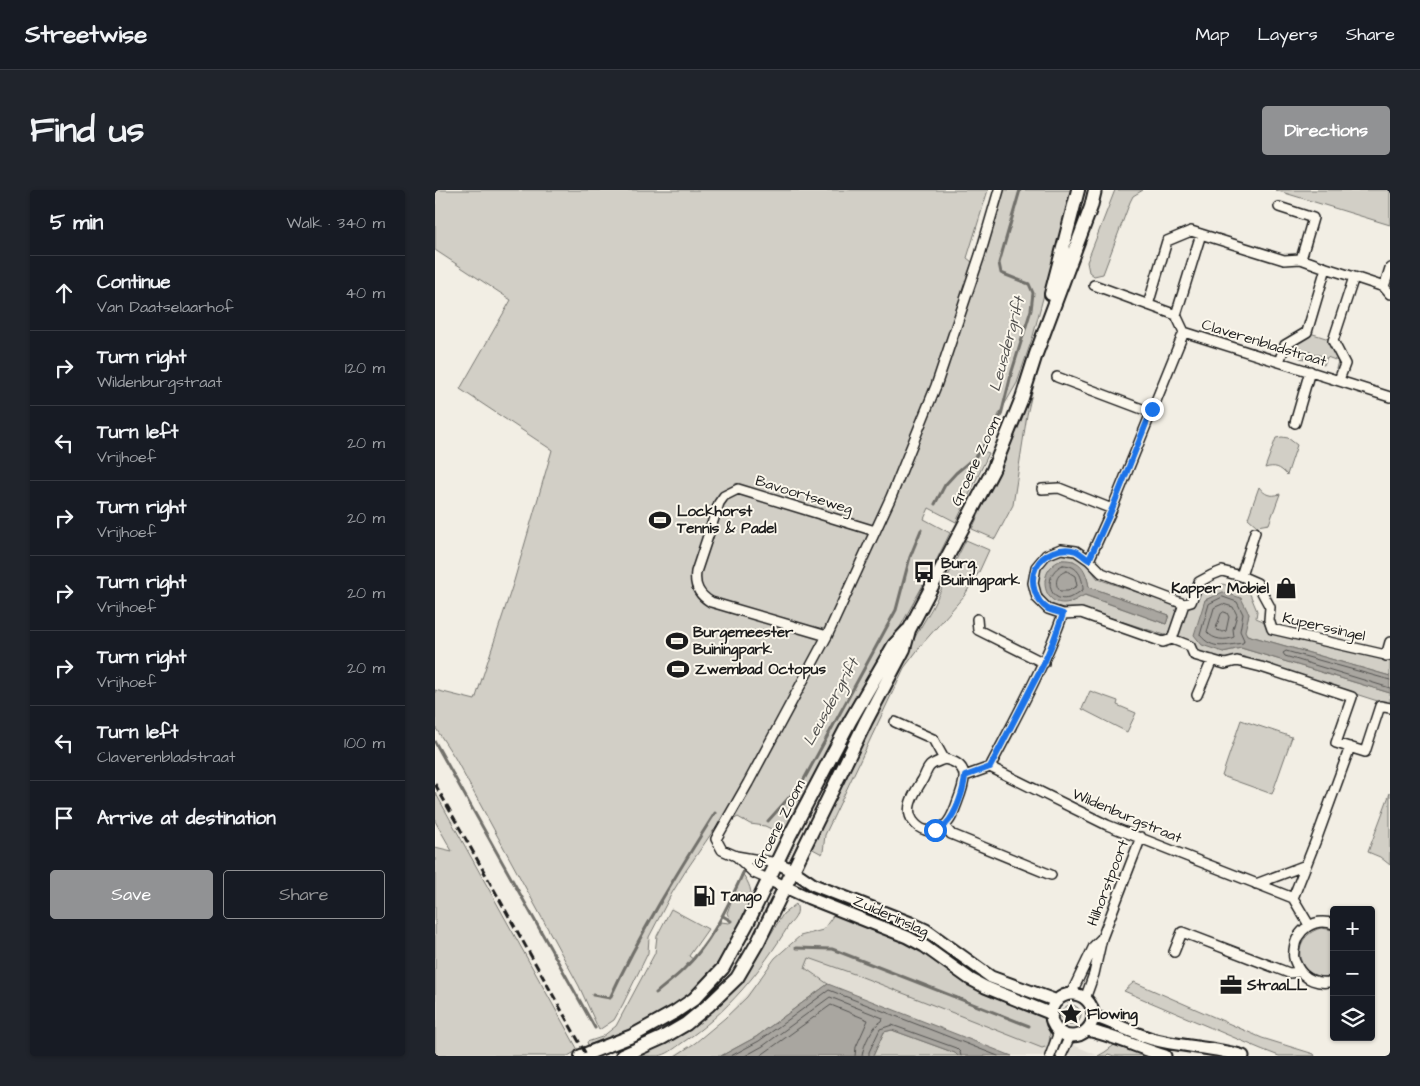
<!DOCTYPE html>
<html lang="en">
<head>
<meta charset="utf-8">
<style>
  body { margin:0; font-family:"Architects Daughter",sans-serif; background:#20242c; color:#f1f3f6 }
  .controls { position:absolute; right:15px; bottom:15px; display:grid; overflow:hidden; border-radius:5px; box-shadow:0 1px 4px #0004 }
  .controls button { width:45px; height:45px; display:grid; place-items:center; padding:0; border:0; border-bottom:1px solid #363941; background:#171b24; color:#f1f3f6; font:25px sans-serif }
  .stop { position:absolute; width:15px; height:15px; margin:-11px; border:4px solid #1a73e8; border-radius:50%; background:#fff }
  .stop.end { background:#1a73e8; border-color:#fff; box-shadow:0 1px 5px #0008 }
  .list { margin:0; padding:0; list-style:none }
  h2 { display:flex; justify-content:space-between; align-items:center; height:65px; margin:0; padding:0 20px; font-size:21px }
  h2 small { font-size:16px; font-weight:400; color:#9ea1a6 }
  .list li { display:grid; grid-template-columns:32px 1fr auto; gap:15px; align-items:center; box-sizing:border-box; height:75px; padding:0 20px; border-top:1px solid #363941 }
  .list b { display:block; font-size:19px; white-space:nowrap }
  .list p { margin:0; font-size:16px; white-space:nowrap; color:#9ea1a6 }
  .list em { font-size:16px; font-style:normal; color:#9ea1a6 }
  .actions { display:flex; gap:10px; padding:15px 20px }
  .actions a { flex:1; padding:11px 0; border:1px solid #919294; border-radius:5px; text-align:center; font-size:18px; color:#919294 }
  .actions .main { background:#919294; color:#fff }
  .icon { flex:none; width:28px; height:28px; fill:none; stroke:currentColor; stroke-width:2; stroke-linecap:round; stroke-linejoin:round }
  .map { position:relative; flex:none; width:955px; height:866px; overflow:hidden; border-radius:5px }
  header { display:flex; align-items:center; gap:30px; box-sizing:border-box; height:70px; padding:0 25px; background:#171b24; border-bottom:1px solid #363941 }
  header strong { font-size:24px }
  nav { display:flex; gap:28px; margin-inline-start:auto; font-size:18px }
  .intro { display:flex; align-items:center; justify-content:space-between; box-sizing:border-box; height:120px; padding:0 30px }
  h1 { margin:0; font-size:35px }
  .button { padding:12px 22px; border-radius:5px; background:#919294; color:#fff; font-size:18px; font-weight:700 }
  main { display:flex; gap:30px; padding:0 30px }
  aside { flex:1; background:#171b24; border-radius:5px; box-shadow:0 1px 4px #0004 }
  .map>svg:first-child { display:block }
  .built { fill:#e2ded5 }
  .green { fill:#d2cfc6; stroke:#777671; fill-rule:evenodd }
  .water { fill:#a9a6a0; stroke:#716f6b }
  .lines { fill:none; stroke-linecap:round; stroke-linejoin:round }
  .shore { stroke:#545351; stroke-width:1 }
  .stream { stroke:#716f6b; stroke-width:3 }
  .minor-casing { stroke:#1c1c1c; stroke-width:12 }
  .tertiary-casing { stroke:#1c1c1c; stroke-width:15 }
  .secondary-casing { stroke:#1c1c1c; stroke-width:16 }
  .minor { stroke:#fbf7ec; stroke-width:9 }
  .tertiary { stroke:#fbf7ec; stroke-width:11 }
  .secondary { stroke:#fbf7ec; stroke-width:12 }
  .rail { stroke:#1c1c1c; stroke-width:3; stroke-dasharray:8 4; stroke-linecap:butt }
  .route { stroke:#1a73e8; stroke-width:6 }
  .labels { text-anchor:middle; dominant-baseline:central; stroke-width:4; stroke-linejoin:round; paint-order:stroke }
  .street-label { font-size:15px; fill:#1c1c1c; stroke:#fbf7ec }
  .poi-label { font-size:15px; font-weight:bold; fill:#1c1c1c; stroke:#fbf7ec; text-anchor:start }
  .water-label { font-size:16px; font-style:italic; fill:#545351; stroke:#fbf7ec }
</style>
</head>
<body>
<header>
<strong>Streetwise</strong>
<nav><a>Map</a><a>Layers</a><a>Share</a></nav>
</header>
<div class="intro"><h1>Find us</h1><a class="button">Directions</a></div>
<main>
<aside>
<h2>5 min<small>Walk · 340 m</small></h2>
<ul class="list">
<li><svg class="icon" aria-label="ahead" viewBox="0 0 24 24"><path d="M12 20V5M6 11l6-6 6 6"/></svg><div><b>Continue</b><p>Van Daatselaarhof</p></div><em>40 m</em></li>
<li><svg class="icon" aria-label="right" viewBox="0 0 24 24"><path d="M7 20v-9h11M14 6l5 5-5 5"/></svg><div><b>Turn right</b><p>Wildenburgstraat</p></div><em>120 m</em></li>
<li><svg class="icon" aria-label="left" viewBox="0 0 24 24"><path d="M17 20v-9H6M10 6l-5 5 5 5"/></svg><div><b>Turn left</b><p>Vrijhoef</p></div><em>20 m</em></li>
<li><svg class="icon" aria-label="right" viewBox="0 0 24 24"><path d="M7 20v-9h11M14 6l5 5-5 5"/></svg><div><b>Turn right</b><p>Vrijhoef</p></div><em>20 m</em></li>
<li><svg class="icon" aria-label="right" viewBox="0 0 24 24"><path d="M7 20v-9h11M14 6l5 5-5 5"/></svg><div><b>Turn right</b><p>Vrijhoef</p></div><em>20 m</em></li>
<li><svg class="icon" aria-label="right" viewBox="0 0 24 24"><path d="M7 20v-9h11M14 6l5 5-5 5"/></svg><div><b>Turn right</b><p>Vrijhoef</p></div><em>20 m</em></li>
<li><svg class="icon" aria-label="left" viewBox="0 0 24 24"><path d="M17 20v-9H6M10 6l-5 5 5 5"/></svg><div><b>Turn left</b><p>Claverenbladstraat</p></div><em>100 m</em></li>
<li><svg class="icon" aria-label="arrive" viewBox="0 0 24 24"><path d="M6 21V4h12l-3 4 3 4H6"/></svg><div><b>Arrive at destination</b></div></li>
</ul>
<div class="actions"><a class="main">Save</a><a>Share</a></div>
</aside>
<div class="map">
<svg width="955" height="866" viewBox="0 0 955 866">
  <rect width="100%" height="100%" fill="#f2eee4"/>
  <filter id="ink" filterUnits="userSpaceOnUse"><feTurbulence type="fractalNoise" baseFrequency=".02" numOctaves="2"/><feDisplacementMap in="SourceGraphic" scale="10" xChannelSelector="R" yChannelSelector="G"/><feConvolveMatrix kernelMatrix="1 2 1 2 8 2 1 2 1" color-interpolation-filters="sRGB"/></filter>
  <g filter="url(#ink)">
    <path class="built" d="M357,753L482,788L664,866H237L260,853L283,835L323,792Z"/>
    <path class="green" d="M0,0H553L532,68L546,79V74L569,0H639L617,74L598,146L582,193L565,222L549,255L545,260L554,263L521,332L494,318L489,329L515,343L500,373L351,646L330,636L315,634L303,627L278,641L250,682L237,703L214,747L213,763L188,814L179,830L164,840L144,796L20,568L0,537V500L40,510L79,391L117,260L25,199L76,110L0,60Z
      M680,0H708L698,6L695,12L668,84L659,86L654,82L652,72Z
      M840,0H955V35Z
      M875,143L894,149L906,172L904,180L901,179L903,171L892,167L889,175L885,174L887,166L872,161L869,169L865,168L867,159L856,156L854,164L850,163L853,156Z
      M597,203L592,225L578,315L560,349L537,339L561,287Z
      M847,247L853,248L862,255L852,285C845,277 840,275 830,278L841,248Z
      M824,297C830,305 835,307 845,304L834,334L822,336L813,328Z
      M531,350L554,360L544,382L529,406L488,453L469,478L390,645L388,662L387,664L374,657L473,459L497,418Z
      M631,364L647,369L654,377L663,389L743,416L733,446L648,419C637,417 626,420 616,414C600,404 597,378 615,368C620,365 625,364 631,364ZM627,370L639,371L652,388L654,397L734,425L731,434L649,405L636,412L610,391C613,378 616,376 627,370Z
      M772,393L775,400L788,394L815,404L822,421L821,428L828,431L833,441L955,470V486L812,445L809,441L814,424L788,402L770,410L788,462L806,458L955,503V515L802,466L786,470L764,463L753,450L741,445L750,418L760,416L767,394Z
      M655,501L683,511L682,515L701,523L692,542L647,519Z
      M806,530L857,547L837,604L787,586Z
      M0,602L143,860L133,866H0V657L17,661L0,631Z
      M955,603V675L945,667L933,662Z
      M307,683C323,705 315,715 305,736C296,754 286,769 274,784C270,789 266,795 262,799C230,826 193,842 153,855L152,852L167,847L181,836L220,763L222,746L236,719L273,739L254,766L259,770L286,732L294,733L296,732L292,723Z
      M361,714C365,722 360,729 354,735C326,781 292,823 247,853C240,858 232,865 223,866C215,866 205,866 197,866L230,852L273,825L308,790L348,724Z
      M400,723L477,753L607,824C614,836 617,843 613,856L607,858L422,785L374,768L370,778L393,794L321,847L286,866H240L260,853L290,828L312,807L340,768L365,746L388,740Z
      M886,738L899,740V786C862,794 851,748 886,738Z
      M699,792L827,848L879,864L880,866H844L826,859L689,801Z
      M626 825a10 10 0 1 1 20 0a10 10 0 1 1-20 0Z
      M457,840L520,863L523,866H438L449,842Z
      M682,853L715,866H679L673,864L671,866H663L670,862Z"/>
    <path class="water" d="M627,370C646,369 651,380 654,397L734,425L731,434L650,405C645,407 640,411 635,412C607,420 600,379 627,370Z
      M788,402L806,408L814,424L810,441L812,445L955,486V503L806,458L788,462L767,455L759,445L770,410Z
      M393,794L577,866H523L520,863L457,840L449,842L438,866H286L321,847Z"/>
    <g class="lines">
      <path class="shore" d="M628,375C643,375 648,387 648,400C644,402 639,406 634,408C612,414 608,382 628,375Z
        M632,381L640,386L642,396L633,401H625C618,393 622,383 632,381Z
        M788,407L802,412L808,424L805,441L809,450L808,453C791,455 778,461 765,445L774,414Z
        M788,414L798,417L802,425L798,439L799,447C791,451 778,450 772,442L779,418Z
        M789,422L792,423L794,427L791,441L788,442L782,440L781,438L786,424Z
        M955,490L851,461L848,463L850,466L955,498
        M296,866L324,851L394,800L563,866
        M310,866L328,856L395,807L448,828L447,831C438,835 428,855 427,866
        M325,866L396,815L433,830L421,857L420,866
        M434,866V862L445,839L457,835L521,858L525,862L526,866"/>
      <path class="stream" d="M500,314L510,295L521,283L540,267L549,255L566,225L577,181L596,120L598,103L594,94L566,83L564,73L585,0
        M0,552L160,838
        M333,631L367,593L461,420L475,367L486,340
        M288,726L296,731
        M361,758L397,759L594,836
        M221,803C230,795 240,788 248,780C277,752 292,717 309,681
        M158,805L175,808C205,743 242,683 280,623"/>
      <g class="minor-casing">
        <path id="minor" d="M844,17L878,28L866,69
          M919,87L949,97L955,104
          M659,95L741,125
          M949,97L955,78
          M713,115L732,51L756,41L849,70L866,69L891,78
          M749,142L741,125L766,44
          M844,172L850,155L872,142L891,78L919,87L898,151L910,174L904,190
          M622,187L715,222
          M860,233L875,181
          M607,299L624,298L677,319
          M654,370L677,319L749,142L955,207
          M806,386L820,342
          M628,424C609,477 581,527 555,577L672,635L858,708L883,645L915,557
          M542,429L543,440L609,473
          M392,446L276,412C264,405 259,396 261,382L284,313L289,306L303,299L440,341
          M737,449L749,414
          M951,466L955,452
          M955,466L837,439L834,430L835,417L822,393L806,386L787,381L777,385L764,392L756,412L749,414L667,383L654,370L641,361L626,359L611,365L601,377L598,393L602,408L613,419L628,424L646,423L728,452L737,449L755,456L759,465L790,474L802,471L826,477L917,507L901,553L930,562L945,516L955,518
          M762,505L777,470
          M460,532L498,549L509,569C537,574 530,593 522,613C519,621 516,631 509,636C504,639 496,642 490,640C486,639 481,635 478,631C468,618 481,601 488,589C490,585 492,579 495,576C498,573 505,571 509,569
          M530,586L555,577
          M509,636L516,644L616,685
          M301,666L319,683L333,689
          M342,673L301,666L287,660L281,649L313,593L392,446L456,307L501,196L545,65L564,0
          M821,694L871,675
          M858,708L874,735
          M899,734C879,727 861,740 859,760C859,763 858,766 859,768C859,771 861,773 862,776C869,790 884,795 899,791
          M667,748L706,647
          M739,762L747,742L854,783L865,782
          M636,804L659,756L667,748L659,784L650,809
          M615,866L624,842
          M626,866L635,846"/>
      </g>
      <g class="tertiary-casing">
        <path id="tertiary" d="M342,673L357,680L379,695L476,733L491,740L556,787L622,811
          M333,689L374,708L472,747L489,756L535,789L550,797L617,824
          M616 825a21 21 0 1 1 42 0a21 21 0 1 1-42 0Z
          M658,826C678,832 697,843 717,849C747,857 779,857 808,866
          M652,840C679,846 704,858 730,866"/>
      </g>
      <g class="secondary-casing">
        <path id="secondary" d="M616,104L643,0
          M146,866L197,846L240,822L259,809L288,778L312,734L355,645L415,531L459,455L472,441
          M187,866L227,848L251,834L274,815L302,788L323,752L431,531L469,459L474,440L558,280L587,208L601,164L656,17L660,0"/>
      </g>
      <use href="#minor" class="minor"/>
      <use href="#tertiary" class="tertiary"/>
      <use href="#secondary" class="secondary"/>
      <path class="rail" d="M0,594L152,866"/>
    </g>
  </g>
  <g class="lines" filter="url(#ink)">
    <path class="route" d="M500,640C504,638 508,637 511,634C521,624 529,600 530,586L555,577L609,473L618,452L628,424C624,422 617,421 613,419C600,411 594,391 601,377C608,363 627,356 641,361C646,363 650,368 654,370L677,319L717,219"/>
  </g>
  <defs>
    <g id="stadium-bare" transform="scale(1.725)"><path d="M0-5a6.5 5 0 1 0 0 10a6.5 5 0 1 0 0-10ZM-3.5-1.8h7v3.6h-7Z" fill="#1c1c1c" stroke="#fbf7ec" stroke-width="2.5" paint-order="stroke"/></g>
    <g id="bus-bare" transform="scale(1.725)"><path d="M-5-6H5V4H4V6H2V4H-2V6H-4V4H-5ZM-3.5-4V0h7V-4ZM-3.5 1.2v1.5H-2V1.2ZM2 1.2v1.5H3.5V1.2Z" fill="#1c1c1c" stroke="#fbf7ec" stroke-width="2.5" paint-order="stroke"/></g>
    <g id="shop-bare" transform="scale(1.725)"><path d="M-5-2.5h2.3a2.7 3.5 0 0 1 5.4 0H5L5.5 6h-11ZM-1.5-2.5h3a1.5 2.3 0 0 0-3 0Z" fill="#1c1c1c" stroke="#fbf7ec" stroke-width="2.5" paint-order="stroke"/></g>
    <g id="fuel-bare" transform="scale(1.725)"><path d="M-5.5-6h7V0h2V4h1.3V-2.5L3-4.5l.8-.8L6-3V5H2.5V1h-1V6h-7ZM-4.2-4.7v3.2H.2V-4.7Z" fill="#1c1c1c" stroke="#fbf7ec" stroke-width="2.5" paint-order="stroke"/></g>
    <g id="office-bare" transform="scale(1.725)"><path d="M-6-3h4V-5.5h4V-3h4V5H-6ZM-1-4.5V-3h2v-1.5ZM-6 0V1H6V0Z" fill="#1c1c1c" stroke="#fbf7ec" stroke-width="2.5" paint-order="stroke"/></g>
    <g id="sight-bare" transform="scale(1.725)"><path d="M0-6L1.8-2.2L6-1.7L2.9 1.2L3.7 5.4L0 3.3L-3.7 5.4L-2.9 1.2L-6-1.7L-1.8-2.2Z" fill="#1c1c1c" stroke="#fbf7ec" stroke-width="2.5" paint-order="stroke"/></g>
  </defs>
  <g fill-rule="evenodd">
    <use href="#stadium-bare" x="225" y="330"/>
    <use href="#bus-bare" x="489" y="382"/>
    <use href="#shop-bare" x="851" y="398"/>
    <use href="#stadium-bare" x="242" y="451"/>
    <use href="#stadium-bare" x="243" y="479"/>
    <use href="#fuel-bare" x="269" y="706"/>
    <use href="#office-bare" x="796" y="795"/>
    <use href="#sight-bare" x="636" y="824"/>
  </g>
  <g class="labels">
    <g class="street-label">
      <text transform="translate(829 153) rotate(17)">Claverenbladstraat</text>
      <text transform="translate(541 271) rotate(-65)">Groene Zoom</text>
      <text transform="translate(369 305) rotate(17)">Bavoortseweg</text>
      <text transform="translate(889 437) rotate(13)">Kuperssingel</text>
      <text transform="translate(692 626) rotate(23)">Wildenburgstraat</text>
      <text transform="translate(344 634) rotate(-63)">Groene Zoom</text>
      <text transform="translate(673 693) rotate(-69)">Hilhorstpoort</text>
      <text transform="translate(456 726) rotate(24)">Zuiderinslag</text>
    </g>
    <g class="poi-label">
      <text x="242" y="321">Lockhorst<tspan x="242" dy="17">Tennis &amp; Padel</tspan></text>
      <text x="506" y="373">Burg.<tspan x="506" dy="17">Buiningpark</tspan></text>
      <text x="834" y="398" text-anchor="end">Kapper Mobiel</text>
      <text x="258" y="442">Burgemeester<tspan x="258" dy="17">Buiningpark</tspan></text>
      <text x="260" y="479">Zwembad Octopus</text>
      <text x="286" y="706">Tango</text>
      <text x="812" y="795">StraaLL</text>
      <text x="652" y="824">Flowing</text>
    </g>
    <g class="water-label">
      <text transform="translate(572 154) rotate(-75)">Leusdergrift</text>
      <text transform="translate(396 512) rotate(-61)">Leusdergrift</text>
    </g>
  </g>
</svg>
<div class="controls">
<button>+</button>
<button>−</button>
<button><svg class="icon" aria-label="layers" viewBox="0 0 24 24"><path d="M12 4l9 5-9 5-9-5zM3 14l9 5 9-5"/></svg></button>
</div>
<div class="stop" style="left:500px;top:640px"></div>
<div class="stop end" style="left:717px;top:219px"></div>
</div>
</main>
</body>
</html>
